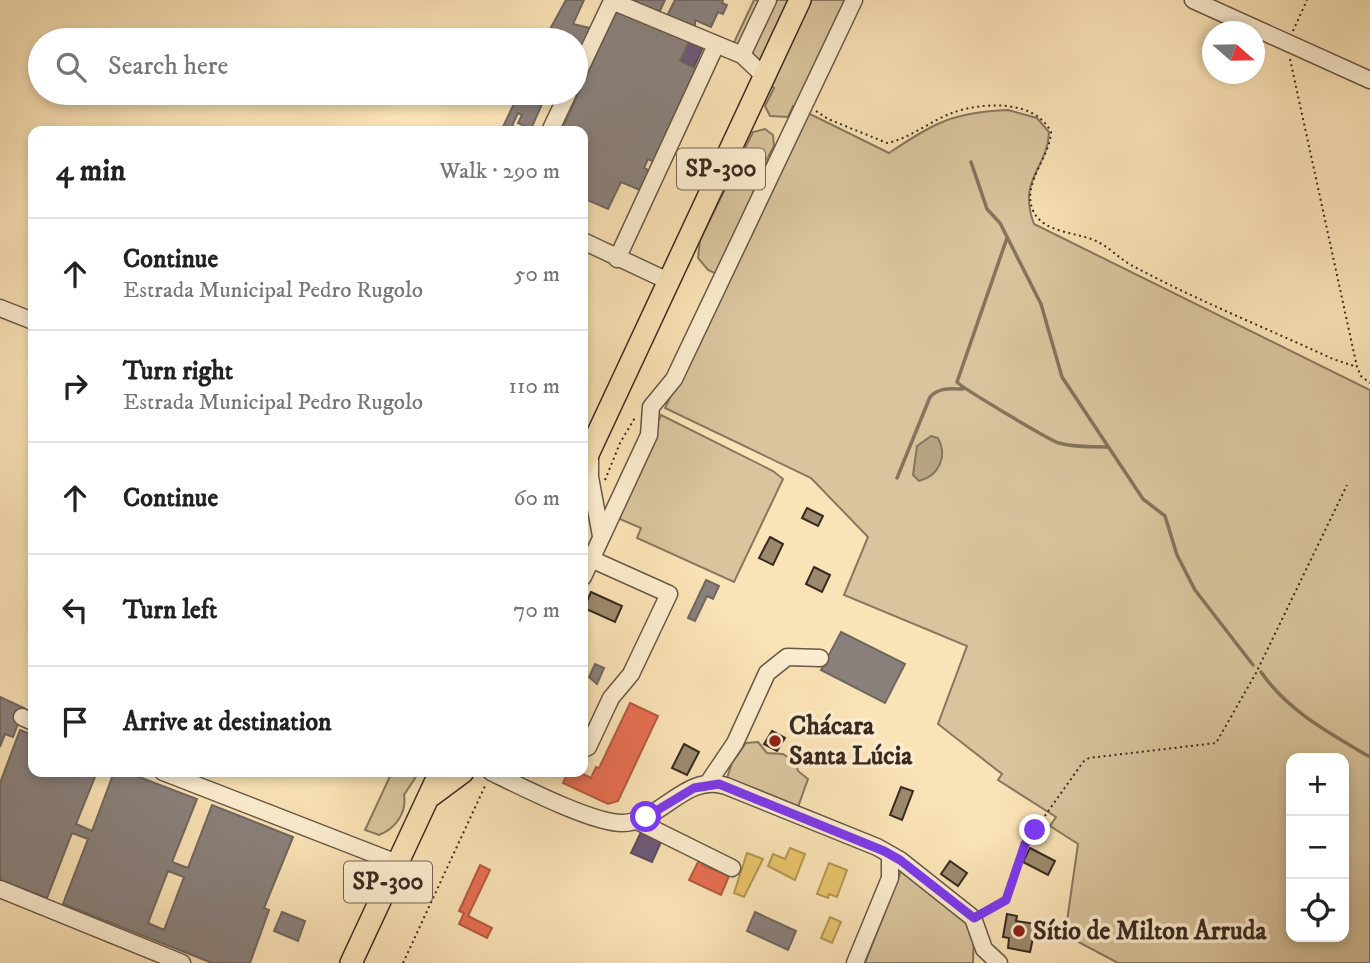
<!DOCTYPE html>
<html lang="en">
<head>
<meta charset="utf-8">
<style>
  body { margin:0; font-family:"IM FELL DW Pica",serif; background:#f6f6f6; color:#222 }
  .controls { position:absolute; right:21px; bottom:21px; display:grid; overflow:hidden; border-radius:14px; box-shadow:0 4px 10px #0003 }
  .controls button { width:63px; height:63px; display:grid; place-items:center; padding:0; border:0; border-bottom:2px solid #e0e0e0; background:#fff; color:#222; font:35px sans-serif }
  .compass { position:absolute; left:1202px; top:21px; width:63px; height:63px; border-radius:50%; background:#fff; box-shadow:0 4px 10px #0003; rotate:110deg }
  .stop { position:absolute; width:21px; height:21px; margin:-16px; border:5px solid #7c3aed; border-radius:50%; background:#fff }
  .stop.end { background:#7c3aed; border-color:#fff; box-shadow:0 2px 7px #0008 }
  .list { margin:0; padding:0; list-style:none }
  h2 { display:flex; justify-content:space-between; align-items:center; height:91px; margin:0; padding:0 28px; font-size:30px }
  h2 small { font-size:23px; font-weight:400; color:#767676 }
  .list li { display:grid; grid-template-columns:46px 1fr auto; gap:21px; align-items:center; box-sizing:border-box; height:112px; padding:0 28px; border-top:2px solid #e0e0e0 }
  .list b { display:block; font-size:26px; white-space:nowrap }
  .list p { margin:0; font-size:23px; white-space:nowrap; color:#767676 }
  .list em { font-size:23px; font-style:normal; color:#767676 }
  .icon { flex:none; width:38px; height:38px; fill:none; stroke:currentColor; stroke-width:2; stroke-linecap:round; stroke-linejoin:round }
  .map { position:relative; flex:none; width:1370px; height:963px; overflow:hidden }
  .search { position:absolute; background:#fff; box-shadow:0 4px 10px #0003; left:28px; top:28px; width:560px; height:77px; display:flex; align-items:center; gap:18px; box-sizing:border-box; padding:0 24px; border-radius:38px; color:#767676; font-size:26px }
  .panel { position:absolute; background:#fff; box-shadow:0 4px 10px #0003; left:28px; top:126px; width:560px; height:651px; border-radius:14px }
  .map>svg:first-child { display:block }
  .green { fill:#d9c49d; stroke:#88775f; stroke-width:2; fill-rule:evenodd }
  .water { fill:#b8a483; stroke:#85735c; stroke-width:2 }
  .homes { fill:#e9c46a; stroke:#b49654; stroke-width:2 }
  .shops { fill:#e76f51; stroke:#b25a43; stroke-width:2 }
  .offices { fill:#6d597a; stroke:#5d4b5f; stroke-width:2 }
  .industry { fill:#8a817c; stroke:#716761; stroke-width:2; fill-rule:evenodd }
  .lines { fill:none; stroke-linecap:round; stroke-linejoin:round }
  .stream { stroke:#85735c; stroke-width:3.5 }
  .building { fill:#9d8a6e; stroke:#382a21; stroke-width:2 }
  .minor-casing { stroke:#685846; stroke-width:19 }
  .major-casing { stroke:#382a21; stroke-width:24 }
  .path { stroke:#382a21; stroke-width:2; stroke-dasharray:2 3.5; stroke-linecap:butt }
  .minor { stroke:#fcedd0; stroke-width:16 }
  .major { stroke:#fae3b6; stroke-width:21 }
  .route { stroke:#7c3aed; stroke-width:9 }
  .poi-dot { fill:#8f2418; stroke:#fcedd0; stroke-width:2.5 }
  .labels { text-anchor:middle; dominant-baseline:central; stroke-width:7; stroke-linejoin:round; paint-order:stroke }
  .shield { fill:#fcedd0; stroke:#736456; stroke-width:2 }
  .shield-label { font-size:24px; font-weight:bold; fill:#382a21 }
  .poi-label { font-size:26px; font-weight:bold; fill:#382a21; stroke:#fcedd0; text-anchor:start }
</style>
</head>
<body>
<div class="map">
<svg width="1370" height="963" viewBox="0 0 1370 963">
  <rect width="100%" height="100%" fill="#fae3b6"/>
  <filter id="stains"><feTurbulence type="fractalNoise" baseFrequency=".00286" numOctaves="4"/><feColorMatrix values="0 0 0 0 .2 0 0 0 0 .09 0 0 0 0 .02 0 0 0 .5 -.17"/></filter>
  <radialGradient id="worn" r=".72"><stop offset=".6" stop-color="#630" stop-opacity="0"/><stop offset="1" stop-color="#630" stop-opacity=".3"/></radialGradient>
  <path class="green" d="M754,0H847L797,108L793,106L788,117L770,116L765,106L774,88L730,51Z
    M1008,110L1037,118L1049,132C1048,169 1017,178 1034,224L1370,390V963H1118L1065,935L1078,844L1050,826L1056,817L998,780L1002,774L938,724L967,646L844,595L868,537L811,478L665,408L726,278L708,270L698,258L700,240L753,132L765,129L773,135L774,146L756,179L751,201L804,111L889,153C934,123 953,112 1008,110ZM1291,758H1344V937H1291Z
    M661,415L773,471L783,479L734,582L637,538L641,528L615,517Z
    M758,742L767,753L783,754L796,763L798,771L808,779L798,807L727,778L732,763L746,743Z
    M392,772H419L404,795C407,813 395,829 379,835L365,830Z
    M901,871L974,928L973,963H865Z"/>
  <path class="water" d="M931,436L938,438C948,456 939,476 919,481L913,475L917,446Z"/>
  <path class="homes" d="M790,848L805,854L795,880L768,866L773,854L785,859Z
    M747,853L763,859L744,897L734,893Z
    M829,863L847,870L837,897L829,894L828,898L817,894Z
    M830,917L841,922L832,943L821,938Z"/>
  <path class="shops" d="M630,703L658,716L618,801L608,804L563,783L568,773L579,772L591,778L596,767L599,768Z
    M699,860L703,862L702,865L729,876L721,895L689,880Z
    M480,865L490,870L468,916L492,928L487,938L459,924L464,913L459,911Z"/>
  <path class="offices" d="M690,38L704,45L694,67L680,61Z
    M641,832L661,842L652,862L631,853Z"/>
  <path class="industry" d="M566,0H584L573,24L594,29L576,71V40H544Z
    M629,0H665L659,13Z
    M675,0H723L722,3L727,5L723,14L718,12L711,27L695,20V28L667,16Z
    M617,10L690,39L680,61L697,69L654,162L648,159L644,168L650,171L642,191L621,182L608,209L583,198V131H561Z
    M519,93H547L531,129L518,123L522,115L518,113L512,126L522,131H507L502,129Z
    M706,580L719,586L713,599L707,596L695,621L688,618Z
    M841,632L905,664L885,703L821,670Z
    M595,664L604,668L597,684L589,677Z
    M0,697L24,708L13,737L5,734L0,747Z
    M20,730L33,735V772H97L76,824L92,831L114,772H126L197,799L172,862L188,868L212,805L293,837L264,908L269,910L250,963H212L63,904L88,839L72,833L47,898L0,880V783ZM168,871L184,877L164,930L148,923Z
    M282,912L305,921L298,941L274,931Z
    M755,912L796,931L788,950L747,931Z"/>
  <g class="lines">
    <path class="stream" d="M971,162L987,209L1000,223L1041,304L1062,377L1143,499L1165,516L1177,555L1195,590L1253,665
      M1007,238L957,382C962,388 1051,441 1059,443C1075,448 1092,446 1108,447
      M897,478L930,397C939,387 951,389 963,389
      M1261,672C1288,711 1329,733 1370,757"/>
  </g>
  <path class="building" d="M807,508L823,516L818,526L802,518Z
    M770,537L783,544L773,565L759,558Z
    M814,567L830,575L822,592L806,584Z
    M591,592L622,606L615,622L584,608Z
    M772,731L785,738L777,751L764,744Z
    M684,744L699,752L687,775L672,768Z
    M901,787L913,791L902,820L890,815Z
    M1030,848L1055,861L1048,875L1023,862Z
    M950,861L967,873L958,886L941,874Z
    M1007,914L1017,916L1016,921L1036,924L1030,952L1008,948L1009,938L1003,937Z"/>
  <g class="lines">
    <g class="minor-casing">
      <path id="minor" d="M1193,0L1370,80
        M764,76L742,55L768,0
        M576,77L612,1L742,55
        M550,131L568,93
        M583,241L668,281
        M617,259L716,45
        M0,308L33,321
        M590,452V477L601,536
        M583,577L649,435L651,407L674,379L854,0
        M22,717L33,722
        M583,749L588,747L611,698L631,674L669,594L591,559
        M163,772L397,863
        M491,772C520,786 592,823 622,823C660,823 686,772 726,786L877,847L900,860L973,918L984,949L999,963
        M708,783L735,743L767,673L787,657L820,658
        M637,821L732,868
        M0,889L182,963
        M855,963L890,878V857"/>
    </g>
    <g class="major-casing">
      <path id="major" d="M583,465L800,0
        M432,795L463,772
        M351,963L440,772"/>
    </g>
    <path class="path" d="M1293,31L1307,0
      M1290,59L1357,367L1361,376L1370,383
      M816,111L828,119L887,143C909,139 930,121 952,113C981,102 1035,99 1051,132C1050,157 1023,182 1032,208C1041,235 1080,231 1100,243C1111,249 1120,259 1131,265C1196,300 1266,328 1333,359L1357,367
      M605,480L620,443L636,416
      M987,911L1010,895L1025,844L1083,762L1089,758L1216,743L1256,673L1347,485
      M403,963L485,786"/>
    <use href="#minor" class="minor"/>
    <use href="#major" class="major"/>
  </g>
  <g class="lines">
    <path class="route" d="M646,817L694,788L719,784L884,851L900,860L974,918L1006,900L1025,844L1035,830"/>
  </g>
  <g class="poi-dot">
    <circle cx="775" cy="741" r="7"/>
    <circle cx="1019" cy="931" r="7"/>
  </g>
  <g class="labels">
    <g class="shield">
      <rect x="677" y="148.5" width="88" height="41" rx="5"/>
      <rect x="344" y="861.5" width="88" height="41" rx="5"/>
    </g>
    <g class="shield-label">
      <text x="721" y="169">SP-300</text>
      <text x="388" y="882">SP-300</text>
    </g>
    <g class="poi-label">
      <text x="789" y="726">Chácara<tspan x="789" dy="30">Santa Lúcia</tspan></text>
      <text x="1033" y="931">Sítio de Milton Arruda</text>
    </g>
  </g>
  <rect width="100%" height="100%" filter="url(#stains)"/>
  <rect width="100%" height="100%" fill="url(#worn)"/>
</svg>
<div class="controls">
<button>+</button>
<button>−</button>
<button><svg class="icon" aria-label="locate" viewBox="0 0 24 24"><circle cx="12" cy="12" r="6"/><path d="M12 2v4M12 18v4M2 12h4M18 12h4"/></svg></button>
</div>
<svg class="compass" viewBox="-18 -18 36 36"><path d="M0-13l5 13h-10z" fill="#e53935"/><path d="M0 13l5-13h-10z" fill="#767676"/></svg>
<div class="stop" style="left:646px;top:817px"></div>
<div class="stop end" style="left:1035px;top:830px"></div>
<div class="search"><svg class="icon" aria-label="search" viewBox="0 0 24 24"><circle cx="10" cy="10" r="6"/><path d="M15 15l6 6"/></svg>Search here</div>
<section class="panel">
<h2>4 min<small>Walk · 290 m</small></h2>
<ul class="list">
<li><svg class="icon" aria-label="ahead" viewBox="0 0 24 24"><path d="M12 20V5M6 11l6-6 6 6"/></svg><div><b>Continue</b><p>Estrada Municipal Pedro Rugolo</p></div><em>50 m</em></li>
<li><svg class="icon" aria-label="right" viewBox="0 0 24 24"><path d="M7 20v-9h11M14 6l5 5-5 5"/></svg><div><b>Turn right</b><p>Estrada Municipal Pedro Rugolo</p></div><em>110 m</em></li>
<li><svg class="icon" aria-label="ahead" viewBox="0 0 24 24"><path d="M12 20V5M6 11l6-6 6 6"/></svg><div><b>Continue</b></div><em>60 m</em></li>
<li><svg class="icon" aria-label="left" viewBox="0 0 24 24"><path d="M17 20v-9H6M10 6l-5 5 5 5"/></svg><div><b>Turn left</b></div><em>70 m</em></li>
<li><svg class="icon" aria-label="arrive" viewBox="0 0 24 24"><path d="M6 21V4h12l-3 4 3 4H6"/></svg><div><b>Arrive at destination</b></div></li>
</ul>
</section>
</div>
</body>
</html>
